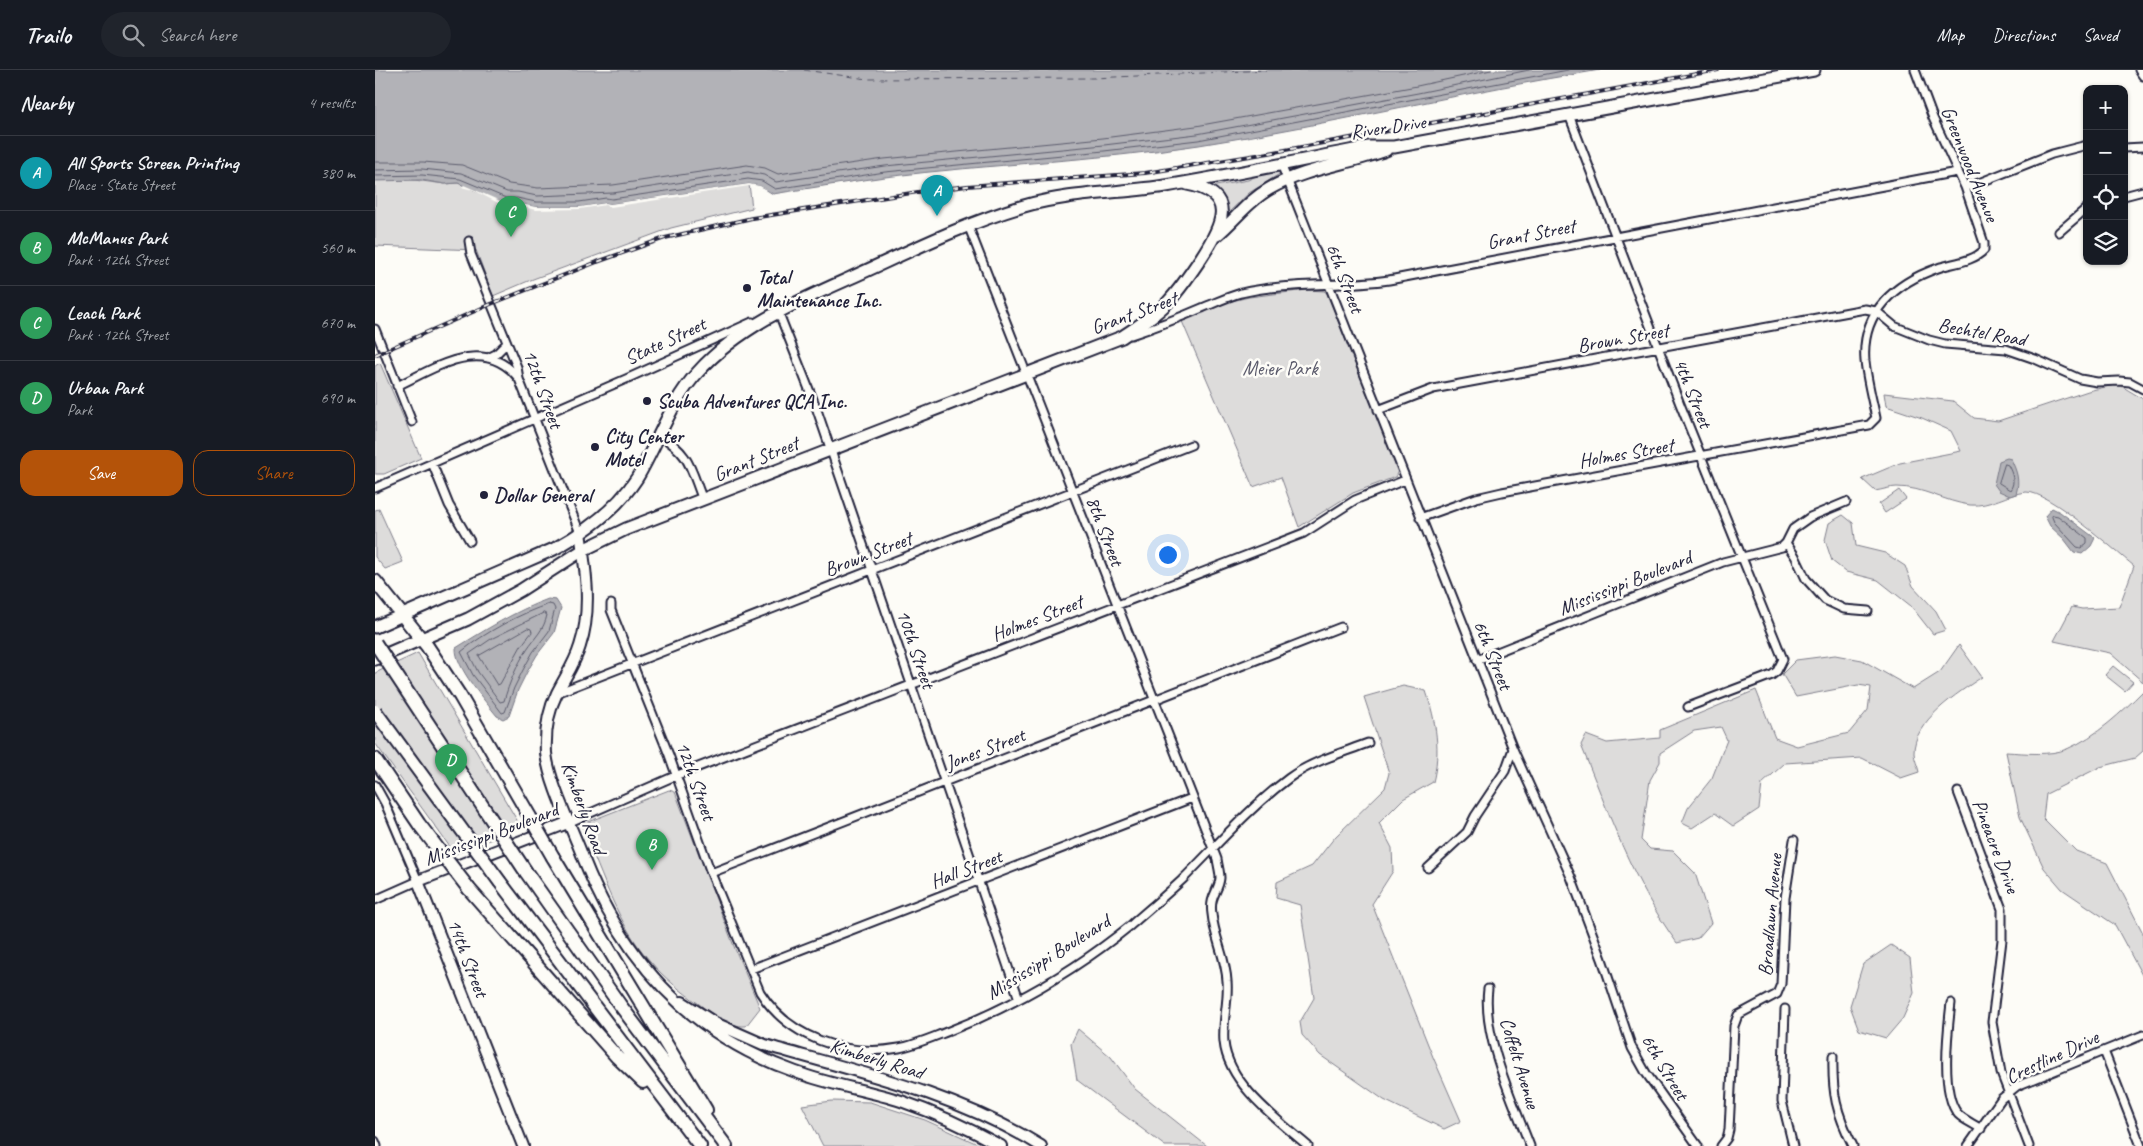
<!DOCTYPE html>
<html lang="en">
<head>
<meta charset="utf-8">
<style>
  body { margin:0; font-family:Caveat,sans-serif; background:#20242c; color:#f1f3f6 }
  .controls { position:absolute; right:15px; top:15px; display:grid; overflow:hidden; border-radius:10px; box-shadow:0 1px 4px #0004 }
  .controls button { width:45px; height:45px; display:grid; place-items:center; padding:0; border:0; border-bottom:1px solid #363941; background:#171b24; color:#f1f3f6; font:25px sans-serif }
  .you { position:absolute; left:792px; top:484px; width:18px; height:18px; margin:-12px; border:4px solid #fff; border-radius:50%; background:#1a73e8; box-shadow:0 0 0 8px #1a73e833 }
  .badge { display:grid; place-items:center; width:32px; height:32px; border-radius:50%; background:#b45309; color:#fff; font-size:16px; font-weight:700 }
  .pin { position:absolute; translate:-50% -41px; filter:drop-shadow(0 1px 2px #0008) }
  .pin::after { content:''; position:absolute; top:26px; width:18px; height:15px; background:inherit; clip-path:polygon(0 0,100% 0,50% 100%) }
  .list { margin:0; padding:0; list-style:none }
  h2 { display:flex; justify-content:space-between; align-items:center; height:65px; margin:0; padding:0 20px; font-size:21px }
  h2 small { font-size:16px; font-weight:400; color:#9ea1a6 }
  .list li { display:grid; grid-template-columns:32px 1fr auto; gap:15px; align-items:center; box-sizing:border-box; height:75px; padding:0 20px; border-top:1px solid #363941 }
  .list b { display:block; font-size:19px; white-space:nowrap }
  .list p { margin:0; font-size:16px; white-space:nowrap; color:#9ea1a6 }
  .list em { font-size:16px; font-style:normal; color:#9ea1a6 }
  .actions { display:flex; gap:10px; padding:15px 20px }
  .actions a { flex:1; padding:11px 0; border:1px solid #b45309; border-radius:15px; text-align:center; font-size:18px; color:#b45309 }
  .actions .main { background:#b45309; color:#fff }
  .icon { flex:none; width:28px; height:28px; fill:none; stroke:currentColor; stroke-width:2; stroke-linecap:round; stroke-linejoin:round }
  .map { position:relative; flex:none; width:1768px; height:1076px; overflow:hidden }
  header { display:flex; align-items:center; gap:30px; box-sizing:border-box; height:70px; padding:0 25px; background:#171b24; border-bottom:1px solid #363941 }
  header strong { font-size:24px }
  nav { display:flex; gap:28px; margin-inline-start:auto; font-size:18px }
  .search { width:350px; height:45px; background:#20242c; display:flex; align-items:center; gap:12px; box-sizing:border-box; padding:0 18px; border-radius:28px; color:#9ea1a6; font-size:19px }
  main { display:flex }
  aside { flex:1; background:#171b24 }
  .map>svg:first-child { display:block }
  .green { fill:#dddcdb; stroke:#807f8b }
  .water { fill:#b2b2b7; stroke:#787885 }
  .pier { fill:#fdfcf7 }
  .lines { fill:none; stroke-linecap:round; stroke-linejoin:round }
  .shore { stroke:#5c5c6d; stroke-width:1 }
  .ferry { stroke:#545466; stroke-width:1; stroke-dasharray:6 5; stroke-linecap:butt }
  .street-casing { stroke:#22223b; stroke-width:11 }
  .secondary-casing { stroke:#22223b; stroke-width:14 }
  .primary-casing { stroke:#22223b; stroke-width:15 }
  .highway-casing { stroke:#22223b; stroke-width:16 }
  .street { stroke:#fdfcf7; stroke-width:7 }
  .secondary { stroke:#fdfcf7; stroke-width:10 }
  .primary { stroke:#fdfcf7; stroke-width:11 }
  .highway { stroke:#fdfcf7; stroke-width:12 }
  .rail-casing { stroke:#22223b; stroke-width:4 }
  .rail { stroke:#fdfcf7; stroke-width:2; stroke-dasharray:5.5; stroke-linecap:butt }
  .highway-bridge-casing { stroke:#22223b; stroke-width:16; stroke-linecap:butt }
  .highway-bridge { stroke:#fdfcf7; stroke-width:12 }
  .poi-dot { fill:#22223b; stroke:#fdfcf7; stroke-width:2 }
  .labels { text-anchor:middle; dominant-baseline:central; stroke-width:5; stroke-linejoin:round; paint-order:stroke }
  .street-label { font-size:20px; fill:#22223b; stroke:#fdfcf7 }
  .poi-label { font-size:20px; font-weight:bold; fill:#22223b; stroke:#fdfcf7; text-anchor:start }
  .park-label { font-size:20px; fill:#5a5a6b; stroke:#fdfcf7 }
</style>
</head>
<body>
<header>
<strong>Trailo</strong>
<div class="search"><svg class="icon" aria-label="search" viewBox="0 0 24 24"><circle cx="10" cy="10" r="6"/><path d="M15 15l6 6"/></svg>Search here</div>
<nav><a>Map</a><a>Directions</a><a>Saved</a></nav>
</header>
<main>
<aside>
<h2>Nearby<small>4 results</small></h2>
<ul class="list">
<li><span class="badge" style="background:#0f9aa8">A</span><div><b>All Sports Screen Printing</b><p>Place · State Street</p></div><em>380 m</em></li>
<li><span class="badge" style="background:#2e9e5b">B</span><div><b>McManus Park</b><p>Park · 12th Street</p></div><em>560 m</em></li>
<li><span class="badge" style="background:#2e9e5b">C</span><div><b>Leach Park</b><p>Park · 12th Street</p></div><em>670 m</em></li>
<li><span class="badge" style="background:#2e9e5b">D</span><div><b>Urban Park</b><p>Park</p></div><em>690 m</em></li>
</ul>
<div class="actions"><a class="main">Save</a><a>Share</a></div>
</aside>
<div class="map">
<svg width="1768" height="1076" viewBox="0 0 1768 1076">
  <rect width="100%" height="100%" fill="#fdfcf7"/>
  <filter id="ink" filterUnits="userSpaceOnUse"><feTurbulence type="fractalNoise" baseFrequency=".02" numOctaves="2"/><feDisplacementMap in="SourceGraphic" scale="10" xChannelSelector="R" yChannelSelector="G"/><feConvolveMatrix kernelMatrix="1 2 1 2 8 2 1 2 1" color-interpolation-filters="sRGB"/></filter>
  <g filter="url(#ink)">
    <path class="green" d="M904,100L906,103L874,123L852,144L836,117L873,110L889,102Z
      M0,105L70,114L83,113L130,133L161,137L308,124L374,114L377,138L296,158L158,209L118,226L101,180L0,176Z
      M932,220L949,221L952,223L1023,401L1020,407L978,423L924,457L906,407L878,417L806,249L840,235L874,227Z
      M5,293L46,388L9,404H0V296Z
      M1743,314L1768,329V612L1735,583L1679,571L1697,537L1707,539L1744,537L1759,496C1739,480 1674,421 1651,422C1632,424 1615,437 1595,435C1570,432 1548,417 1522,417C1515,417 1507,420 1500,421L1487,409L1525,393L1586,381L1576,361L1547,348L1511,336L1509,323L1578,331L1599,348L1623,351L1713,321Z
      M1524,420L1531,429L1510,443L1504,434Z
      M4,439L28,492L10,499L0,487V440Z
      M1468,445L1478,453L1481,476L1510,483L1530,496L1538,516L1561,541L1571,560L1558,564L1536,536L1503,510L1471,502L1457,491L1450,470L1454,453Z
      M1584,575L1607,607C1583,623 1538,651 1539,683C1539,689 1543,696 1544,702L1526,708L1487,688L1410,693L1387,714L1384,739L1358,756L1340,743L1317,758L1307,753L1313,738L1337,708L1352,670L1346,657L1319,661L1285,683V692L1275,710L1266,770L1275,779L1298,781L1320,803L1336,853L1323,868L1302,873C1258,813 1234,744 1206,675L1211,665L1232,673L1285,668V660L1381,620L1400,668L1422,676L1474,663L1493,640L1496,617L1483,615L1421,627L1407,604L1421,590L1460,585L1487,590L1538,619L1565,602Z
      M43,583L146,757L80,784L0,673V603Z
      M1738,596L1758,612L1750,621L1730,605Z
      M1028,616L1051,621C1061,652 1066,680 1058,712L1028,729L1004,753L1017,778L1018,801L997,834L1058,987L1086,1051L1069,1059L1009,1030L945,985L927,965L925,952L939,928L925,835L901,828L902,812L937,796L960,767L1010,718L1014,703L989,627Z
      M1768,621V681L1760,688L1725,697L1671,724L1668,748L1701,781L1732,793L1768,863V907L1740,855L1687,819L1669,798L1645,747L1631,682C1650,683 1675,686 1692,679C1722,666 1746,643 1768,621Z
      M294,720L300,722L360,879L385,938L371,956C354,957 337,944 324,934C306,921 289,908 275,891C243,855 228,806 209,762L208,757L210,753Z
      M1516,875L1535,888L1539,923L1528,948L1511,968L1484,960L1475,936L1488,894Z
      M703,959L736,987L760,1019L832,1076H790L702,1010L696,974Z
      M457,1031L495,1032L550,1050L607,1076H448L427,1035Z"/>
    <path class="water" d="M0,0H1225C1091,21 959,54 824,75C720,91 614,94 510,107C473,112 435,118 398,124L385,116L374,114L235,134L231,133L205,137H161L141,133L130,134L83,113L70,114L46,110L0,111Z
      M1632,388L1636,389C1642,402 1645,410 1641,424L1635,426L1624,421L1619,414L1624,391Z
      M1677,438L1685,442L1720,468L1716,476L1707,484L1699,482L1689,469L1675,456L1670,446Z
      M173,529L181,530L186,538L179,563L162,585L152,602L143,620L134,646L128,649L122,646C110,631 80,597 81,578C110,560 140,541 173,529Z"/>
    <path class="pier" d="M374,114L385,116L392,120L389,121L374,116L236,137L231,135L205,139L161,140L140,135L129,136L98,120L86,117L89,115L130,133H141L161,137H205L231,133L235,134Z"/>
    <g class="lines">
      <path class="shore" d="M0,92H48L87,95L134,114L163,118L238,115L372,95L390,98L403,104L509,89L728,68L821,56L1042,16L1116,0
        M0,100L47,99L86,103L132,122H143L162,126L238,123L373,102L389,105L401,112L510,96L729,75L822,64L1043,23L1154,0
        M0,106L47,105L85,109L131,128H142L161,132H204L231,128L237,129L373,109L387,111L400,119L510,102L729,81L823,70L1193,0
        M1630,394L1633,395C1637,403 1641,412 1635,420L1624,413Z
        M1678,445L1683,446L1712,468V473L1706,478L1702,477L1679,452L1677,447Z
        M174,534L178,535L180,539L174,561L158,582L148,600L139,618L130,642L127,643L98,605L86,582C109,563 146,543 174,534Z
        M169,543L172,545C169,560 160,567 152,579C142,595 134,613 129,631L125,632L103,602L94,584L116,569Z
        M153,558L156,559L157,562L146,576L125,614L122,615L104,586Z"/>
      <path class="ferry" d="M429,0L492,9L718,8L893,0"/>
      <g class="street-casing">
        <path id="street" d="M1764,0L1768,6
          M1194,45L1305,334L1408,589L1402,601L1397,605L1313,637
          M1749,78L1768,77
          M906,94L1138,679L1196,807L1227,889L1257,978L1271,1003L1323,1076
          M1590,117L1596,116L1677,84L1712,75
          M1749,126L1768,121
          M593,155L842,789C843,796 845,802 845,808C844,821 834,826 837,844C839,867 851,888 852,911C854,931 847,952 849,972C853,1014 903,1050 933,1076
          M1684,162L1712,138
          M94,171L96,184L142,297L144,309L205,463
          M403,241L441,337L644,929
          M0,259L37,352
          M756,265C780,257 804,248 827,238C840,233 852,227 866,223C915,212 965,217 1014,210L1582,102
          M113,288L121,284L132,273
          M22,316C60,298 110,264 144,309
          M1003,340L1058,319L1490,239L1501,241L1519,256L1554,270L1570,274L1631,279L1660,289L1705,309L1722,312L1744,311L1755,312L1768,319
          M284,365C316,384 315,398 328,430
          M57,393L74,435L95,471
          M0,418L251,309L377,252
          M1045,448L1101,428L1127,422L1494,355L1501,348C1497,329 1492,310 1490,291C1486,242 1520,213 1563,198C1577,193 1598,192 1609,180V173L1590,117L1558,48L1540,0
          M1411,473L1420,486L1431,509L1450,530L1469,539L1493,541
          M1411,473L1418,459L1435,447L1471,432
          M236,534V540L294,685L336,803L385,922C413,967 471,988 524,978C540,975 558,967 574,961C638,936 702,899 756,855C773,840 791,825 807,810C842,775 874,738 914,708C937,691 967,683 993,673
          M1102,590L1348,492L1407,477L1411,473
          M182,623L816,375
          M0,715L10,733L43,811L0,830
          M1583,722L1627,839V870L1617,952L1626,1003L1654,1076
          M195,752L300,706L929,463L980,430L1030,410
          M1053,798L1092,762L1100,746L1130,701L1138,679
          M336,803L966,557
          M376,899L817,728
          M1113,919C1107,967 1138,1031 1155,1076
          M1576,933C1573,959 1565,1023 1583,1044C1589,1050 1599,1054 1606,1059
          M1410,939L1407,1031L1418,1076
          M1729,981L1766,1076
          M1458,986C1457,1024 1461,1042 1478,1076
          M0,1071L2,1076
          M1346,1076L1352,1068L1354,1060L1359,956L1363,945L1402,924L1406,914L1410,828L1419,770
          M1593,1076L1626,1029L1642,1016L1768,965"/>
      </g>
      <g class="secondary-casing">
        <path id="secondary" d="M205,463C211,500 217,540 205,576C200,593 190,607 182,623C173,641 170,663 171,683C174,713 198,760 209,790C249,891 317,966 421,1002C455,1015 492,1020 526,1031C561,1043 595,1059 626,1076
          M307,932L340,953L390,975C484,1002 582,1024 666,1076
          M148,1076L43,811L195,752"/>
      </g>
      <g class="primary-casing">
        <path id="primary" d="M842,165C860,150 873,131 894,119C930,98 973,94 1011,80
          M0,557L179,479C212,461 242,439 262,408C283,373 295,332 323,302C364,257 419,233 473,209C531,183 588,154 649,136C694,123 744,123 791,116C859,105 927,90 994,77H1019L1439,0
          M0,589L93,549L146,520L208,480L251,459L747,267C763,256 780,246 793,232C806,218 816,203 826,188C847,156 864,124 812,114"/>
      </g>
      <g class="highway-casing">
        <path id="highway" d="M0,511L52,576L85,626L155,747
          M0,689L44,754L67,784
          M178,787L331,1040
          M151,802L245,935L351,1076
          M125,812L325,1076
          M94,819L242,987L268,1012"/>
      </g>
      <use href="#street" class="street"/>
      <use href="#secondary" class="secondary"/>
      <use href="#primary" class="primary"/>
      <use href="#highway" class="highway"/>
      <g class="rail-casing">
        <path id="rail" d="M0,285L116,234L222,192L290,168L377,148L543,122L592,116L770,103L894,83L1343,0"/>
      </g>
      <use href="#rail" class="rail"/>
      <g class="highway-bridge-casing">
        <path id="highway-bridge" d="M0,573L151,802
          M0,641L125,812
          M155,747L178,787
          M67,784L94,819"/>
      </g>
      <use href="#highway-bridge" class="highway-bridge"/>
    </g>
  </g>
  <g class="poi-dot">
    <circle cx="372" cy="218" r="5"/>
    <circle cx="272" cy="331" r="5"/>
    <circle cx="220" cy="377" r="5"/>
    <circle cx="109" cy="425" r="5"/>
  </g>
  <g class="labels">
    <g class="street-label">
      <text transform="translate(1013 57) rotate(-8)">River Drive</text>
      <text transform="translate(1595 94) rotate(68)">Greenwood Avenue</text>
      <text transform="translate(1156 164) rotate(-11)">Grant Street</text>
      <text transform="translate(970 208) rotate(69)">6th Street</text>
      <text transform="translate(759 243) rotate(-20)">Grant Street</text>
      <text transform="translate(1607 262) rotate(10)">Bechtel Road</text>
      <text transform="translate(1248 268) rotate(-10)">Brown Street</text>
      <text transform="translate(290 271) rotate(-25)">State Street</text>
      <text transform="translate(168 319) rotate(70)">12th Street</text>
      <text transform="translate(1318 323) rotate(68)">4th Street</text>
      <text transform="translate(1251 383) rotate(-10)">Holmes Street</text>
      <text transform="translate(381 389) rotate(-22)">Grant Street</text>
      <text transform="translate(730 461) rotate(69)">8th Street</text>
      <text transform="translate(493 484) rotate(-21)">Brown Street</text>
      <text transform="translate(1250 513) rotate(-22)">Mississippi Boulevard</text>
      <text transform="translate(662 548) rotate(-21)">Holmes Street</text>
      <text transform="translate(541 579) rotate(71)">10th Street</text>
      <text transform="translate(1118 585) rotate(68)">6th Street</text>
      <text transform="translate(610 679) rotate(-21)">Jones Street</text>
      <text transform="translate(321 711) rotate(70)">12th Street</text>
      <text transform="translate(209 738) rotate(70)">Kimberly Road</text>
      <text transform="translate(116 764) rotate(-21)">Mississippi Boulevard</text>
      <text transform="translate(1621 776) rotate(69)">Pineacre Drive</text>
      <text transform="translate(591 799) rotate(-21)">Hall Street</text>
      <text transform="translate(1395 845) rotate(-85)">Broadlawn Avenue</text>
      <text transform="translate(673 887) rotate(-32)">Mississippi Boulevard</text>
      <text transform="translate(93 888) rotate(69)">14th Street</text>
      <text transform="translate(1677 987) rotate(-25)">Crestline Drive</text>
      <text transform="translate(502 989) rotate(17)">Kimberly Road</text>
      <text transform="translate(1145 993) rotate(73)">Coffelt Avenue</text>
      <text transform="translate(1290 997) rotate(59)">6th Street</text>
    </g>
    <g class="poi-label">
      <text x="382" y="207">Total<tspan x="382" dy="23">Maintenance Inc.</tspan></text>
      <text x="282" y="331">Scuba Adventures QCA Inc.</text>
      <text x="230" y="366">City Center<tspan x="230" dy="23">Motel</tspan></text>
      <text x="119" y="425">Dollar General</text>
    </g>
    <g class="park-label">
      <text x="905" y="298">Meier Park</text>
    </g>
  </g>
</svg>
<div class="controls">
<button>+</button>
<button>−</button>
<button><svg class="icon" aria-label="locate" viewBox="0 0 24 24"><circle cx="12" cy="12" r="6"/><path d="M12 2v4M12 18v4M2 12h4M18 12h4"/></svg></button>
<button><svg class="icon" aria-label="layers" viewBox="0 0 24 24"><path d="M12 4l9 5-9 5-9-5zM3 14l9 5 9-5"/></svg></button>
</div>
<div class="you"></div>
<div class="pin badge" style="left:562px;top:146px;background:#0f9aa8">A</div>
<div class="pin badge" style="left:277px;top:800px;background:#2e9e5b">B</div>
<div class="pin badge" style="left:136px;top:167px;background:#2e9e5b">C</div>
<div class="pin badge" style="left:76px;top:715px;background:#2e9e5b">D</div>
</div>
</main>
</body>
</html>
